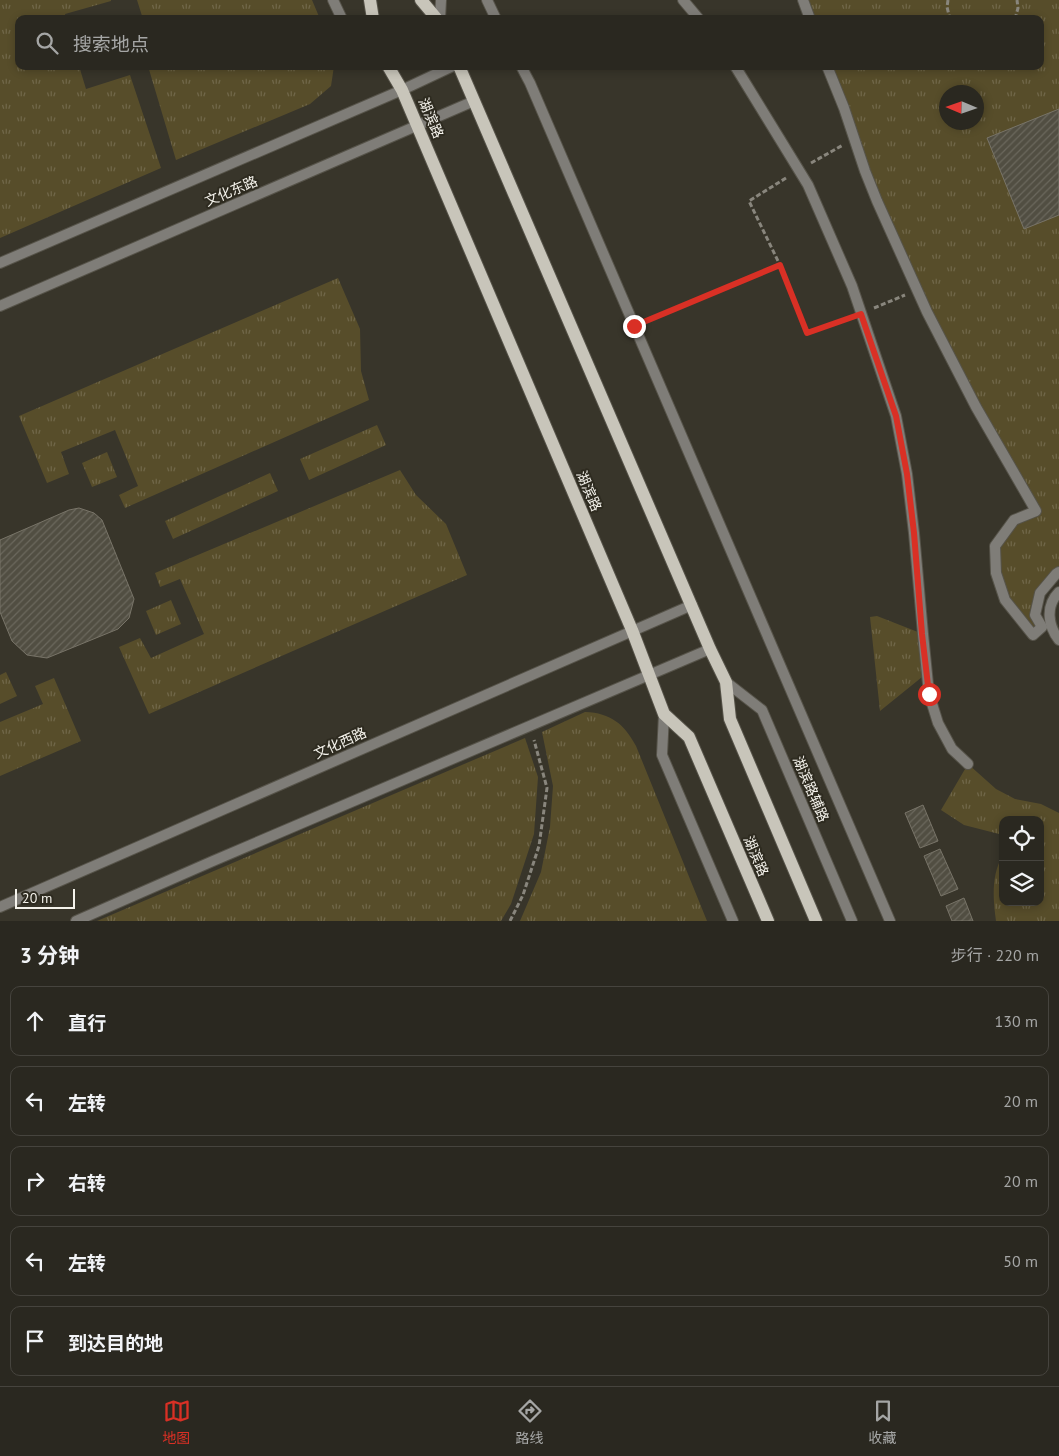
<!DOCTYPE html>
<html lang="zh">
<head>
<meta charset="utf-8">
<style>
  body { margin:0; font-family:"PT Sans","Noto Sans SC",sans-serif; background:#323029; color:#f1f3f6 }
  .controls { position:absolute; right:15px; bottom:15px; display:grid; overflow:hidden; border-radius:10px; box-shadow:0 2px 8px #0003 }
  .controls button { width:45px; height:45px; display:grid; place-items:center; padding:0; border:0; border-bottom:1px solid #46443e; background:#2a2820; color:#f1f3f6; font:25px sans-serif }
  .compass { position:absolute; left:939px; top:85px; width:45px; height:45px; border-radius:50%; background:#2a2820; box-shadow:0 2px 8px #0003; rotate:272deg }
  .scale { position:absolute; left:15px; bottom:12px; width:60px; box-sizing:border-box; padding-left:5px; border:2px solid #f5f3ec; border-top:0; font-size:14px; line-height:18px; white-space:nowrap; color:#f5f3ec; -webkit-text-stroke:4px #2e2b20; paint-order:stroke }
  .stop { position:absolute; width:15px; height:15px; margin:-11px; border:4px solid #d93025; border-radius:50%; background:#fff }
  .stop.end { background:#d93025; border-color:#fff; box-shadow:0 1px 5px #0008 }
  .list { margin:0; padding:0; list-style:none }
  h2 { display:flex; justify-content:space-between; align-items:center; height:65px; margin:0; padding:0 20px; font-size:21px }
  h2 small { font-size:16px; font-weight:400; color:#a5a6a5 }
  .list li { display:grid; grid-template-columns:32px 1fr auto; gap:15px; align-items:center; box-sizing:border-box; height:70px; margin:0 10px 10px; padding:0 10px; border:1px solid #46443e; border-radius:10px }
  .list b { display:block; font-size:19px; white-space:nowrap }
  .list em { font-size:16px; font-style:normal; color:#a5a6a5 }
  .icon { flex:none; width:28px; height:28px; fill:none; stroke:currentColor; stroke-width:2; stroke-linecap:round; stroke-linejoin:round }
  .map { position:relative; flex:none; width:1059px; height:921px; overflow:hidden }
  .search { position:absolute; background:#2a2820; box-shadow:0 2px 8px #0003; left:15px; right:15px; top:15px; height:55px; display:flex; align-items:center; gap:12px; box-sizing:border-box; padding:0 18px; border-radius:10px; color:#a5a6a5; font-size:19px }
  .sheet { height:465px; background:#2a2820 }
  nav { display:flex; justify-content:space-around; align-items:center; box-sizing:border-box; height:70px; border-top:1px solid #46443e; background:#2a2820; font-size:14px; color:#a5a6a5 }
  nav a { display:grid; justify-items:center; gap:2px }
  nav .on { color:#d93025 }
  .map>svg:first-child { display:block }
  .grass { fill:url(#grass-tufts); fill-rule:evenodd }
  .building { fill:url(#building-hatch); stroke:#787468 }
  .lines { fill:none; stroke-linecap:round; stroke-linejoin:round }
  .service-casing { stroke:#565349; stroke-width:12 }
  .minor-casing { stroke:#565349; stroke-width:12 }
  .tertiary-casing { stroke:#565349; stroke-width:12 }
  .primary-casing { stroke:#565349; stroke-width:14 }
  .path { stroke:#89867d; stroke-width:3; stroke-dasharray:5 2.5; stroke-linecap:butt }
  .service { stroke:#7f7d78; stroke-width:10 }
  .minor { stroke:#7f7d78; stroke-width:10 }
  .tertiary { stroke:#7f7d78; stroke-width:10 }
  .primary { stroke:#c8c5ba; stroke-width:12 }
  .route { stroke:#d93025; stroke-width:6 }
  .labels { text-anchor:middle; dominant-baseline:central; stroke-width:4; stroke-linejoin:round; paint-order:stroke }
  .street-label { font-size:14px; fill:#f5f3ec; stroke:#2e2b20 }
</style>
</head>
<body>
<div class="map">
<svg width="1059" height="921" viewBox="0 0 1059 921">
  <defs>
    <pattern id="grass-tufts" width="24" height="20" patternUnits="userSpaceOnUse" patternTransform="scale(1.25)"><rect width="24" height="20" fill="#574d2a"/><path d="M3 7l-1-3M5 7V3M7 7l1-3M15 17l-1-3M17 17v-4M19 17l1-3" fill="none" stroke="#706749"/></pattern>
    <pattern id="building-hatch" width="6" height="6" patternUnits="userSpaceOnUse" patternTransform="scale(1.25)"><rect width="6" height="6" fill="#514e42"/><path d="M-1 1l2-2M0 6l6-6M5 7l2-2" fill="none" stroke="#6b685d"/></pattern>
  </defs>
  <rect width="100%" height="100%" fill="#38352a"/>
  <path class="grass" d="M0,0H111V1L65,14L66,19H19V66H79L86,89L130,75L161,168L0,238Z
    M137,0H312L320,19H143Z
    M803,0H1059V572L1040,593L1035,615L1042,627L1033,635L1005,600L995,546L1014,520L1036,512L927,312L827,66H1040V19H810ZM946,92H976V122H946Z
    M148,66H334L331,86L310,104L176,160Z
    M338,278L360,329L361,371L369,400L125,508L119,495L138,486L115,430L61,452L69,474L47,483L19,416Z
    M377,425L386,445L309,480L300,459Z
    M107,452L117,477L92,487L82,463Z
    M400,470L416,495L446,524L467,575L149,714L119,647L140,638L151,658L204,634L180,579L160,587L155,573Z
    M270,473L278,491L173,539L165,521Z
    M171,600L181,624L156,635L146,611Z
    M877,616L923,634L927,673L880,711L870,617Z
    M6,672L17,696L0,704V675Z
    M54,678L81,741L0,776V722L43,704L35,686Z
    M585,712C611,713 624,724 636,746L707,921H520L541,872L550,827L553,786L542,732Z
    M525,738L538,777L534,834L511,904L501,921H97Z
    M968,764L996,789L1015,799L1041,804L1059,813V921H996C993,899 991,875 1003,855V902H1040V820H1003V835L964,825L941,810Z"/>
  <path class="building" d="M1059,109V215L1024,229L987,138Z
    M79,508L94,513L102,520L134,599L129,618L118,629L47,658L27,655L12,641L0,612V540L69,510Z
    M923,805L938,841L920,848L905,813Z
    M940,849L958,889L941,896L924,856Z
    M964,898L973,921H952L946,906Z"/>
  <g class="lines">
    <g class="service-casing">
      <path id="service" d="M487,0L496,19
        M683,0L699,19
        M803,0L810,19
        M521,66L530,83L890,921
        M735,66L808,185L852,286L896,416L907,474L914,533L923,634L929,694L938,723L952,749L968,764
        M827,66L844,108L865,171L877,201L927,312L976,407L1036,511L1014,520L995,546L996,573L1005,600L1033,635L1042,627L1035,615L1040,593L1056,574L1059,572"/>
    </g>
    <g class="minor-casing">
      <path id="minor" d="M1059,592C1045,606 1048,626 1059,640"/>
    </g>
    <g class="tertiary-casing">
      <path id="tertiary" d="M333,0L342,19
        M440,19L441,0
        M0,263L402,90L453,66
        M0,306L474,101
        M726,682L762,710L852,921
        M664,714L662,755L733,921
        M0,907L692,605
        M76,921L213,861L710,649"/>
    </g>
    <g class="primary-casing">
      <path id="primary" d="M370,0L373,19
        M421,0L437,19
        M388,66L402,90L632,630L664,714L689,737L768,921
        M459,66L710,649L726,682L730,719L816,921"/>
    </g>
    <path class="path" d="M948,0L947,7L950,19
      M1015,19L1018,8L1017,0
      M811,163L843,145
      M786,178L749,201L780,265L807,333L848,319
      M874,308L905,295
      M646,321L780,265
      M510,921L523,895L539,846L547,788L534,740"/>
    <use href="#service" class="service"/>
    <use href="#minor" class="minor"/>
    <use href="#tertiary" class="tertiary"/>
    <use href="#primary" class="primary"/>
  </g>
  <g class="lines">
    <path class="route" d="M634,326L780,265L807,333L861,314L896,416L907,474L914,533L922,634L929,694"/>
  </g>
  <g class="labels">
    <g class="street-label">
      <text transform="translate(431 118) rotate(67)">湖滨路</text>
      <text transform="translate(231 191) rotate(-23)">文化东路</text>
      <text transform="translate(589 491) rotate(67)">湖滨路</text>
      <text transform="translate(340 743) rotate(-24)">文化西路</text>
      <text transform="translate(811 789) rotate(67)">湖滨路辅路</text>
      <text transform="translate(756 856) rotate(67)">湖滨路</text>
    </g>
  </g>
</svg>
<div class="controls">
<button><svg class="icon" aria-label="locate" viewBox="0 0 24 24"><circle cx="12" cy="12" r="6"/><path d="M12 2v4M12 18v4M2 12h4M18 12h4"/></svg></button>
<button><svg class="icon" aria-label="layers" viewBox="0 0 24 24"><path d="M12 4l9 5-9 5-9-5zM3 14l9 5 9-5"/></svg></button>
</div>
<svg class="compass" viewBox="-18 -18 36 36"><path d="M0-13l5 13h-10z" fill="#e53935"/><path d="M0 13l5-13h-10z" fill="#a5a6a5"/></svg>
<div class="scale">20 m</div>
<div class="stop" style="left:929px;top:694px"></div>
<div class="stop end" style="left:634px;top:326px"></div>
<div class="search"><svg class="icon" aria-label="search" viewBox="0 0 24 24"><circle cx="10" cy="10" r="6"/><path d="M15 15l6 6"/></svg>搜索地点</div>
</div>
<section class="sheet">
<h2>3 分钟<small>步行 · 220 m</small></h2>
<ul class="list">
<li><svg class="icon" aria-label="ahead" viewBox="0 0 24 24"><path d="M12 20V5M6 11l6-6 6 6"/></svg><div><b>直行</b></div><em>130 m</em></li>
<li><svg class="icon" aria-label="left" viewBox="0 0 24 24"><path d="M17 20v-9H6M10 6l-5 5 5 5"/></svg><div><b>左转</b></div><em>20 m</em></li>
<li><svg class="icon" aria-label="right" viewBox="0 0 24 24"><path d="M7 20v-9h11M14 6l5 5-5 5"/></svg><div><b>右转</b></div><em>20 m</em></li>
<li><svg class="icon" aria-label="left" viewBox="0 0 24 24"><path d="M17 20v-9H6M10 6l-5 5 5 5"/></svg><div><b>左转</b></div><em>50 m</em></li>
<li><svg class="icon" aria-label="arrive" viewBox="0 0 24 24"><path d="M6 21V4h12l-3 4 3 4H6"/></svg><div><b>到达目的地</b></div></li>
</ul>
</section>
<nav>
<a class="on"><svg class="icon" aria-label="map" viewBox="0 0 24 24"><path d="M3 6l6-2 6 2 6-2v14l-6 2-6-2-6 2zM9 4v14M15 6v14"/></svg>地图</a>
<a><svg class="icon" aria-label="directions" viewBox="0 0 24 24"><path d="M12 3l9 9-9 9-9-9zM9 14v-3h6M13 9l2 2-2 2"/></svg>路线</a>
<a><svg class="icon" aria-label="saved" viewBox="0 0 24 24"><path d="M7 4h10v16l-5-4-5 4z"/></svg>收藏</a>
</nav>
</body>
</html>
